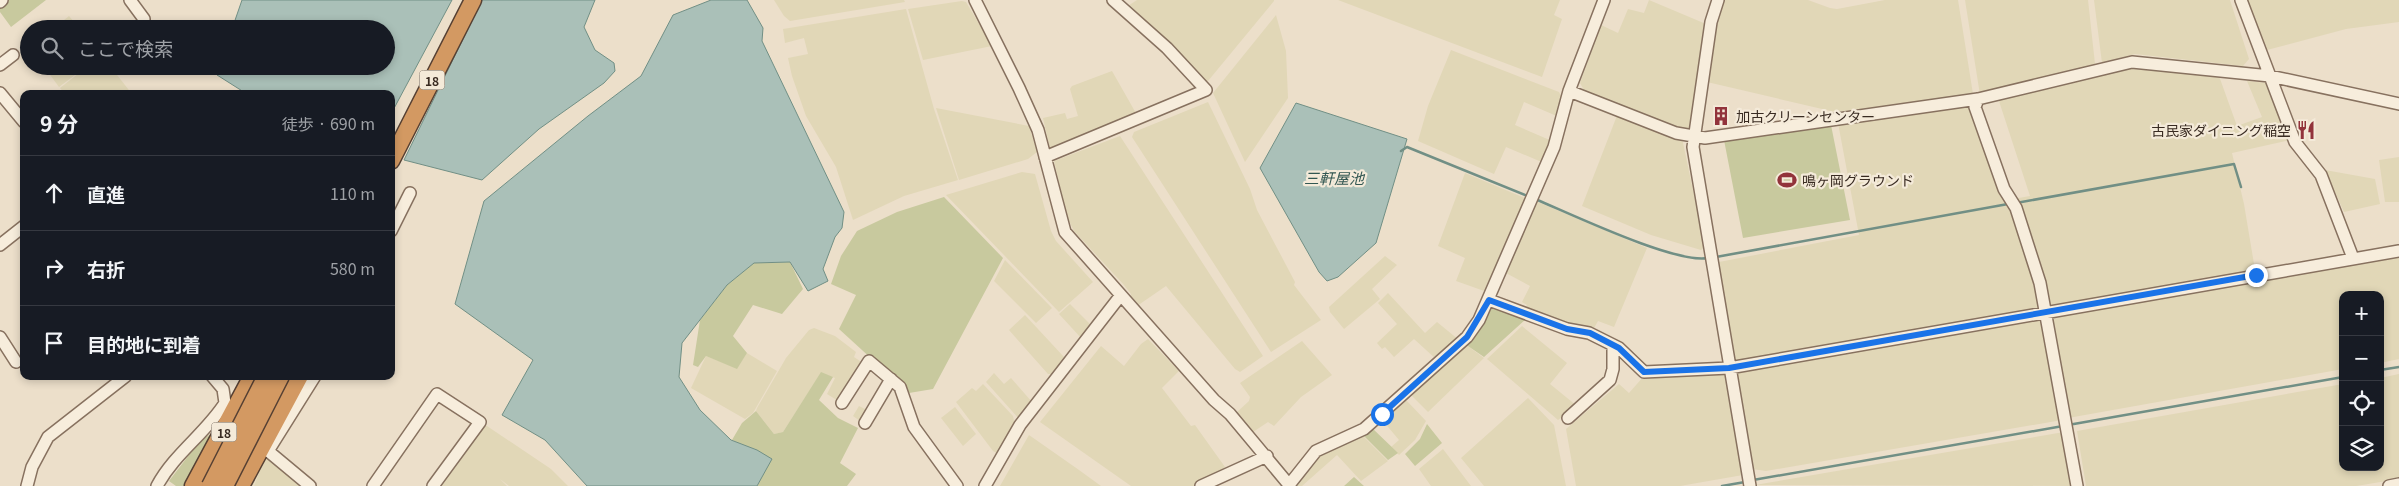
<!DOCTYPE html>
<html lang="ja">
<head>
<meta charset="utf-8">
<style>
  body { margin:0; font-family:Georgia,"Noto Sans JP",serif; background:#242831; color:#f1f3f6 }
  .controls { position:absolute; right:15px; bottom:15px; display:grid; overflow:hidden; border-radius:10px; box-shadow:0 2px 8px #0003 }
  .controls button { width:45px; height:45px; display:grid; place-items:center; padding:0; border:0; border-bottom:1px solid #363941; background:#171b24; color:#f1f3f6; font:25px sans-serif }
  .stop { position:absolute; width:15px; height:15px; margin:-11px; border:4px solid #1a73e8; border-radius:50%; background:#fff }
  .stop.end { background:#1a73e8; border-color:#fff; box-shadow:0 1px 5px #0008 }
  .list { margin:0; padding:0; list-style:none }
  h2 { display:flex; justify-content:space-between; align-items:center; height:65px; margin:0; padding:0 20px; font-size:21px }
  h2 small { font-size:16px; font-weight:400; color:#9ea1a6 }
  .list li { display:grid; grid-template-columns:32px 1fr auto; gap:15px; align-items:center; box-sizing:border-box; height:75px; padding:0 20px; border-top:1px solid #363941 }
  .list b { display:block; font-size:19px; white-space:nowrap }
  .list em { font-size:16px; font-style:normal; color:#9ea1a6 }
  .icon { flex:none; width:28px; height:28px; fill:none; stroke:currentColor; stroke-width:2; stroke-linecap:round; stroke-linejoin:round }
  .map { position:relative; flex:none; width:2399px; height:486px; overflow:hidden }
  .search { position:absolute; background:#171b24; box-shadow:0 2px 8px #0003; left:20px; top:20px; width:375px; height:55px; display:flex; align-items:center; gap:12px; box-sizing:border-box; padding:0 18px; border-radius:28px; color:#9ea1a6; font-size:19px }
  .panel { position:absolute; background:#171b24; box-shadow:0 2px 8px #0003; left:20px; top:90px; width:375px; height:290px; border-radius:10px }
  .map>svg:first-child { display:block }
  .farmland { fill:#e1d7b7 }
  .green { fill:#c8c99e }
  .water { fill:#aac0b8; stroke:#718f85 }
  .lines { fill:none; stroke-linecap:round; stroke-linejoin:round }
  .stream { stroke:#718f85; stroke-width:2.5 }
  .minor-casing { stroke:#87715f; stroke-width:14 }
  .highway-casing { stroke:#564033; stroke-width:19 }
  .minor { stroke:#f7eddc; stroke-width:11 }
  .highway { stroke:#d39962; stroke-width:16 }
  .highway-bridge-casing { stroke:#564033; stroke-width:19; stroke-linecap:butt }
  .highway-bridge { stroke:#d39962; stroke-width:16 }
  .route { stroke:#1a73e8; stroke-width:6 }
  .labels { text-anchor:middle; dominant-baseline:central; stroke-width:4.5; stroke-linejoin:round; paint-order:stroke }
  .shield { fill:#f4ead9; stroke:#716459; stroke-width:1 }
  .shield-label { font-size:12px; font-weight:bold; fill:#392b22 }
  .poi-label { font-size:14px; fill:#392b22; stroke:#f4ead9; text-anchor:start }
  .water-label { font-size:15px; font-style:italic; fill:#325752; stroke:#f4ead9 }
</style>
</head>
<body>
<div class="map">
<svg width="2399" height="486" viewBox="0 0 2399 486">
  <rect width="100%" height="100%" fill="#ecdfca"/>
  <path class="farmland" d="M774,0H904L905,2L790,21L784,16Z
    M1137,0H1274V1L1208,81H1204L1125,8Z
    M1338,0H1560L1554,15L1562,19L1542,77Z
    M1649,0L1706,24L1688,133L1585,92L1580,83L1601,25L1618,33L1628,9L1644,13Z
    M1723,0H1808L1830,8L1837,9L1885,0H1958L1973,94L1968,97L1835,112L1707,82L1713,36Z
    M1965,0H2088L2095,64L1980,95Z
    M2094,0H2230L2249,59L2243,66L2135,54L2102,63Z
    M2244,0H2399V22L2346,29L2267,50L2262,48Z
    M962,1L966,2L969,7L992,46L923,60L908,9Z
    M906,9L934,109L958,180L904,196L853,220L836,167L806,116L792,76L788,58L808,54L804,38L785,43L783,29Z
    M1276,15L1286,51L1288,98L1245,162L1213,93Z
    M69,16L80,29H53Z
    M1451,50L1559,92L1563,100L1559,117L1524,102L1515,125L1552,141L1544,163L1506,147L1494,174L1418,141L1428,106Z
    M47,66H87L59,87L45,68Z
    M88,66H110L132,94H65L60,88Z
    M2122,68L2219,76L2237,126L2262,117L2247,81L2269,83L2290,140L2232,153L2244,204L2255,270L2048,307L2013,199L2030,196L1998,98Z
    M1112,71L1137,115L1050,149L1043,118L1065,113L1067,119L1078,116L1070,89L1072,86Z
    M1208,102L1250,189L1257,210L1295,282L1294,285L1321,320L1271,352L1132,137L1134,132Z
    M1966,105L1972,108L2014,209L2043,309L1735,363L1717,268L1719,262L1859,235L1838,123Z
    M936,108L1029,126L1037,152L1028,159L959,180Z
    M1618,113L1682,138L1705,247L1701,250L1651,235L1582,206Z
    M1120,136L1263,356L1240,372L1235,369L1166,286L1137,306L1130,299L1131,294L1124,285L1074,231L1067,217L1054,161Z
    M2399,157V202H2385L2379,160Z
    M2325,170L2375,179L2380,204L2344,212Z
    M1022,172L1035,174L1051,231L1056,241L1093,282L1059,312L946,195Z
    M1465,173L1527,199L1497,271L1491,269L1497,272L1487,292L1456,281L1465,258L1438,246Z
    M1538,202L1647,248L1614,327L1598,321L1593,330L1566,325L1525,310L1527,305L1522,302L1530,286L1504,272L1535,203Z
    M2399,254V359L2380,363V295H2343V369L2068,418L2050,314Z
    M1385,256L1397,265L1372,289L1380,299L1344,329L1330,312L1329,307Z
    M1005,260L1052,308L1036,323L994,281Z
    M1388,293L1425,333L1437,322L1459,340L1437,360L1414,339L1394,357L1385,347L1382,349L1377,343L1397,324L1378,303Z
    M1070,304L1092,326L1082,339L1059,314Z
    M1025,315L1064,357L1065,360L1052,374H1048L1009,330Z
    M2034,317L2045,320L2062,420L1766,471L1752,469L1735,378L1739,369Z
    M1522,326L1567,363L1550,384L1577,406L1558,420L1487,359Z
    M814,328L835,336L856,352L854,357L863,363L840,402L827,394L835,378L821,373L783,432L774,434L756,411L757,408L786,358L809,330Z
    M1148,339L1179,371L1162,388L1191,426L1195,425L1225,467L1220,471L1221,474L1198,486H1131L1040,422L1101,346L1124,366L1141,344Z
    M1302,341L1332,375L1301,397L1274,426L1268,422L1253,432L1236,413L1249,401L1250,397L1240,383Z
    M1465,344L1484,358L1428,412L1412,396L1413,394Z
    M747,353L777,371L753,413L745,419L691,388L706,356L737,368Z
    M1724,372L1743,475L1680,486H1576L1566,429L1619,384L1629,393L1644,376Z
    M994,373L1004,384L1011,378L1032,402L1020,420L986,382Z
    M2399,374V479L2356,486H2086L2077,431L2343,384V467H2380V378Z
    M983,384L1013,416L1015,426L998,454L993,451L956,402L972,388L976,391Z
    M1528,398L1554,425L1566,486H1484L1461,458Z
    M1403,401H1407L1426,421L1415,440L1399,455L1391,447L1399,440L1383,421Z
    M859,406L869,411L863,423L853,416Z
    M955,407L976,434L963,446L941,418Z
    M484,424L551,469L568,486H509L500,479L507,486H439Z
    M2064,432L2073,486L1755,485Z
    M1360,433L1388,461L1361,481L1337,455L1302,486H1294L1315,455Z
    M1029,435L1079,470L1101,486H1000Z
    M1443,449L1471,486H1431L1419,469Z
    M264,452L300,485L299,486H254L261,467L253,486H247Z"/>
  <path class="green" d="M8,0H46L11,27L0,12V6Z
    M1831,125L1850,220L1743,238L1724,140Z
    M944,197L1003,258L933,389L909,393L839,329L856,295L831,284L841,256L857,231L897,212Z
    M790,262L803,289L782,314L753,305L733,336L747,353L737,369L706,356L698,367L693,365L700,320L727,285L754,263Z
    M1490,304L1527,318L1484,357L1465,344Z
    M821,372L833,377L819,400L838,418L858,428L840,463L856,474L847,486H757L771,459L732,440L742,423L756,411L774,434L783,432Z
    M1427,424L1442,443L1415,466L1405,454L1420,439Z
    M1371,427L1398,453L1388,460L1361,433Z
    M218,429L187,486H176L169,481L199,442Z
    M1354,477L1364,486H1344Z"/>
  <path class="water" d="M242,0H452L391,114V94H247L217,75L220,66H386V29H232Z
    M482,0H595L584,27L595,50L614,63L615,71L604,83L539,129L482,180L404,160Z
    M711,0H747L763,28L762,41L844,212L842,228L835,237L823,269L828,281L808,291L790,262L754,263L727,285L682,343L679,377L700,410L731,440L757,450L772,459L757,486H587L545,440L502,415L533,360L455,304L484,201L588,116L641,76L673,15Z
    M1296,103L1407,139L1376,243L1338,277L1327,281L1319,272L1260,168Z"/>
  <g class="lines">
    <path class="stream" d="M1401,151L1407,147L1530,197
      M1535,199C1571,214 1675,264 1708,258
      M2016,203L2234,164L2241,187
      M1716,257L2008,204
      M2380,370L2399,367
      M2068,425L2343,377
      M1753,480L2063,426
      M1722,486L1745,482"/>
    <g class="minor-casing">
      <path id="minor" d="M130,0L144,19
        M975,0L1019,88L1038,130L1065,232L1214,400L1230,414L1290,486
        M1718,0L1711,22L1693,147L1750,486
        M2241,0L2295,142L2321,175L2353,258
        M0,2L2,0
        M0,65L13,55
        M1569,91L1676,133L1705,138L1978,99L2132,62L2270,76L2399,104
        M0,93L24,122
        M1978,99L1975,107L2004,189L2016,208L2040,283L2077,486
        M1045,157L1206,90L1167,48L1113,0
        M391,231L410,193
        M0,245L24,226
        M1489,300L1567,329L1589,333L1619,348L1644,372L1729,368L2399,251
        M0,337L16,362
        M842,403L869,361L900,387L914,427L957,486
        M1568,418L1610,380L1613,369V346
        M865,423L891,379
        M1289,485L1316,451L1364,429L1467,337L1479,320L1554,147L1569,91L1604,0
        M27,486L32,467L48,437L126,376
        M157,486C174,454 206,433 225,403L223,389L212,376
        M310,486L268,451L315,376
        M373,486L437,394L480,422L433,486
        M985,486L1020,425L1121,295
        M1201,486L1267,456
        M2389,486L2399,484"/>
    </g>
    <g class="highway-casing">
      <path id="highway" d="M391,161L473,0
        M193,486L252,376
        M241,486L300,376"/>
    </g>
    <use href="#minor" class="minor"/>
    <use href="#highway" class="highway"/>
    <g class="highway-bridge-casing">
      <path id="highway-bridge" d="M210,486L266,376
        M225,486L281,376"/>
    </g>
    <use href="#highway-bridge" class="highway-bridge"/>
  </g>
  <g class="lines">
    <path class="route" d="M1382,414L1467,337L1489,300L1567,329L1590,333L1619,348L1644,372L1729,368L2256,275"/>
  </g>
  <defs>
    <g id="building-bare" transform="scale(1.5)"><path d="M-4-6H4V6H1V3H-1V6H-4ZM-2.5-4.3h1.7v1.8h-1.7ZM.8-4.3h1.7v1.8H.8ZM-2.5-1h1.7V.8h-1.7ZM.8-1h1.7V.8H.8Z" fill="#92333b" stroke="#f4ead9" stroke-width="2.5" paint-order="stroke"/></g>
    <g id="restaurant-bare" transform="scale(1.5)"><path d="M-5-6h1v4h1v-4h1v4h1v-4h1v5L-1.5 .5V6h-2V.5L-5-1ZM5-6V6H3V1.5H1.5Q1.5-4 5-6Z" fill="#92333b" stroke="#f4ead9" stroke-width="2.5" paint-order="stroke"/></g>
    <g id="stadium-bare" transform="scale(1.5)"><path d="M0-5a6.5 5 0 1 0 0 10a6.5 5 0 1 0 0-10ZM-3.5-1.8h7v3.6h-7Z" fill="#92333b" stroke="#f4ead9" stroke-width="2.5" paint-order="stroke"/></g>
  </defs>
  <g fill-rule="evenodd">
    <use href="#building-bare" x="1721" y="116"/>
    <use href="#restaurant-bare" x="2306" y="130"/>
    <use href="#stadium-bare" x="1787" y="180"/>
  </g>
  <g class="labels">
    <g class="shield">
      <rect x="419.5" y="70.5" width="25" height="19" rx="4"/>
      <rect x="211.5" y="422.5" width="25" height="19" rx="4"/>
    </g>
    <g class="shield-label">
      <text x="432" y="80">18</text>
      <text x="224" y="432">18</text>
    </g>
    <g class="poi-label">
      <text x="1736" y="116">加古クリーンセンター</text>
      <text x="2291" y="130" text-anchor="end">古民家ダイニング稲空</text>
      <text x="1802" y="180">鳴ヶ岡グラウンド</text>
    </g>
    <g class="water-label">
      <text x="1334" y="177">三軒屋池</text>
    </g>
  </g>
</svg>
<div class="controls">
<button>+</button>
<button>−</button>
<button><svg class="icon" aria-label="locate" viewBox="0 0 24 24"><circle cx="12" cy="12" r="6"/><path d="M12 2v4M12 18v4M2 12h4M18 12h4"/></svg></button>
<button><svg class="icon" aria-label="layers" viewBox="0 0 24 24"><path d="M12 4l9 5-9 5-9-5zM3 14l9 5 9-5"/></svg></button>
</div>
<div class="stop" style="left:1382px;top:414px"></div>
<div class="stop end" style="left:2256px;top:275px"></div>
<div class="search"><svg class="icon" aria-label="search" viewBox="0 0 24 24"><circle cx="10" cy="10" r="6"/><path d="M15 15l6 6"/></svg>ここで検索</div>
<section class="panel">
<h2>9 分<small>徒歩 · 690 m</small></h2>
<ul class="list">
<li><svg class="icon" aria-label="ahead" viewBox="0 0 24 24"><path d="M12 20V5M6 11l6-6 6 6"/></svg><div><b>直進</b></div><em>110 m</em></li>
<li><svg class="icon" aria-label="right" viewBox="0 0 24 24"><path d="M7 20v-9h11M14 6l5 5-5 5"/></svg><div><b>右折</b></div><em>580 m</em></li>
<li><svg class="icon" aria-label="arrive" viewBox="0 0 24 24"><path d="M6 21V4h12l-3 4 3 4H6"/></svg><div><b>目的地に到着</b></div></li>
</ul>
</section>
</div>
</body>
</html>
